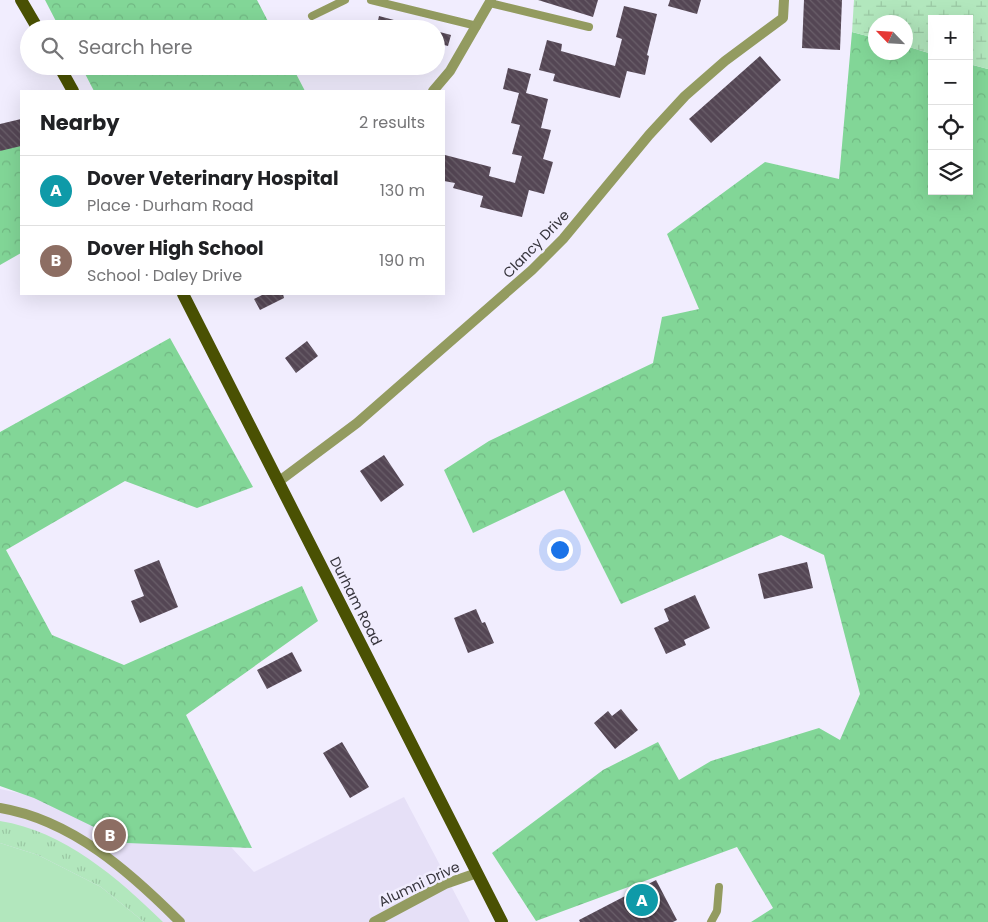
<!DOCTYPE html>
<html lang="en">
<head>
<meta charset="utf-8">
<style>
  body { margin:0; font-family:Poppins,sans-serif; background:#f6f6f6; color:#202124 }
  .controls { position:absolute; right:15px; top:15px; display:grid; overflow:hidden; border-radius:0px; box-shadow:0 5px 20px #0002 }
  .controls button { width:45px; height:45px; display:grid; place-items:center; padding:0; border:0; border-bottom:1px solid #e0e0e0; background:#fff; color:#202124; font:25px sans-serif }
  .compass { position:absolute; left:868px; top:15px; width:45px; height:45px; border-radius:50%; background:#fff; box-shadow:0 5px 20px #0002; rotate:295deg }
  .you { position:absolute; left:559px; top:549px; width:18px; height:18px; margin:-12px; border:4px solid #fff; border-radius:50%; background:#1a73e8; box-shadow:0 0 0 8px #1a73e833 }
  .badge { display:grid; place-items:center; width:32px; height:32px; border-radius:50%; background:#1a73e8; color:#fff; font-size:16px; font-weight:700 }
  .pin { position:absolute; translate:-50% -50%; border:2px solid #fff; box-shadow:0 1px 5px #0006 }
  .list { margin:0; padding:0; list-style:none }
  h2 { display:flex; justify-content:space-between; align-items:center; height:65px; margin:0; padding:0 20px; font-size:21px }
  h2 small { font-size:16px; font-weight:400; color:#757577 }
  .list li { display:grid; grid-template-columns:32px 1fr auto; gap:15px; align-items:center; box-sizing:border-box; height:70px; padding:0 20px; border-top:1px solid #e0e0e0 }
  .list b { display:block; font-size:19px; white-space:nowrap }
  .list p { margin:0; font-size:16px; white-space:nowrap; color:#757577 }
  .list em { font-size:16px; font-style:normal; color:#757577 }
  .icon { flex:none; width:28px; height:28px; fill:none; stroke:currentColor; stroke-width:2; stroke-linecap:round; stroke-linejoin:round }
  .map { position:relative; flex:none; width:988px; height:922px; overflow:hidden }
  .search { position:absolute; background:#fff; box-shadow:0 5px 20px #0002; left:20px; top:20px; width:425px; height:55px; display:flex; align-items:center; gap:12px; box-sizing:border-box; padding:0 18px; border-radius:28px; color:#757577; font-size:19px }
  .panel { position:absolute; background:#fff; box-shadow:0 5px 20px #0002; left:20px; top:90px; width:425px; height:205px; border-radius:0px }
  .map>svg:first-child { display:block }
  .built { fill:#e6e0f7 }
  .grass { fill:url(#grass-tufts) }
  .forest { fill:url(#forest-crowns) }
  .wetland { fill:url(#wetland-marsh) }
  .garden { fill:#b2e7bd }
  .building { fill:url(#building-back-hatch) }
  .lines { fill:none; stroke-linecap:round; stroke-linejoin:round }
  .service { stroke:#939b60; stroke-width:8 }
  .minor { stroke:#939b60; stroke-width:10 }
  .primary { stroke:#4a5103; stroke-width:12 }
  .labels { text-anchor:middle; dominant-baseline:central; stroke-width:5; stroke-linejoin:round; paint-order:stroke }
  .street-label { font-size:14px; fill:#36343c; stroke:#f1edfe }
</style>
</head>
<body>
<div class="map">
<svg width="988" height="922" viewBox="0 0 988 922">
  <defs>
    <pattern id="grass-tufts" width="24" height="20" patternUnits="userSpaceOnUse" patternTransform="scale(1.25)"><rect width="24" height="20" fill="#b2e7bd"/><path d="M3 7l-1-3M5 7V3M7 7l1-3M15 17l-1-3M17 17v-4M19 17l1-3" fill="none" stroke="#9ac7a3"/></pattern>
    <pattern id="forest-crowns" width="20" height="18" patternUnits="userSpaceOnUse" patternTransform="scale(1.25)"><rect width="20" height="18" fill="#82d697"/><path d="M2 6a3 3 0 1 1 6 0M12 15a3 3 0 1 1 6 0" fill="none" stroke="#71b883"/></pattern>
    <pattern id="wetland-marsh" width="20" height="14" patternUnits="userSpaceOnUse" patternTransform="scale(1.25)"><rect width="20" height="14" fill="#b2e7bd"/><path d="M1 5h8M5 5V1M11 12h8M15 12V8" fill="none" stroke="#9ac7a3"/></pattern>
    <pattern id="building-back-hatch" width="6" height="6" patternUnits="userSpaceOnUse" patternTransform="scale(1.25)"><rect width="6" height="6" fill="#544654"/><path d="M-1 5l2 2M0 0l6 6M5-1l2 2" fill="none" stroke="#6a5f6a"/></pattern>
  </defs>
  <rect width="100%" height="100%" fill="#f1edfe"/>
  <path class="built" d="M98,702L254,872L404,797L470,922H0V789L33,796Z"/>
  <path class="grass" d="M0,821C64,831 118,878 163,922H144L101,887L38,855L0,843Z"/>
  <path class="forest" d="M45,0H257L272,29H60Z
    M852,32L875,38L876,52H906V46L932,54V191H969V64L988,69V922H751L773,908L737,847L536,921L492,853L603,770L658,742L679,780L711,761L819,728L840,740L860,694L824,555L781,535L621,604L564,490L473,533L444,470L489,441L653,363L662,317L699,309L667,234L765,162L839,179Z
    M81,66H292L305,91H94Z
    M21,134V253L0,265V148Z
    M170,338L253,487L197,508L125,481L6,550L52,635L124,665L302,586L318,621L186,715L252,848L127,843L34,798L0,786V432Z"/>
  <path class="wetland" d="M854,0H988V69L969,64V19H932V54L906,46V22H876L875,38L852,32Z"/>
  <path class="garden" d="M0,843L38,855L101,887L144,922H0Z"/>
  <path class="building" d="M538,0H598L593,17Z
    M670,0H701L697,14L668,6Z
    M804,0H842L840,50L802,48Z
    M624,6L657,14L647,55L649,56L645,75L627,71L620,98L553,81L555,74L539,70L547,40L562,44L561,51L615,66L622,39L616,37Z
    M379,16L424,28V29H376Z
    M436,31L451,35L448,46L436,43Z
    M760,56L781,80L711,143L689,119Z
    M508,68L531,74L526,93L548,99L541,128L551,130L543,159L553,162L544,194L529,190L522,217L480,207L483,196L453,188L455,183L444,181L445,155L491,167L489,176L515,183L522,156L512,154L520,125L511,123L519,93L503,89Z
    M21,119V146L0,151V124Z
    M264,294H283L284,298L260,310L254,299Z
    M307,341L318,356L296,373L285,358Z
    M384,455L404,485L381,502L360,471Z
    M159,560L178,607L140,623L131,601L144,596L134,570Z
    M807,562L813,588L764,599L758,574Z
    M695,595L710,628L684,640L686,645L666,654L654,628L669,621L664,609Z
    M476,609L482,623L485,622L494,643L468,653L454,618Z
    M292,652L302,671L267,689L257,670Z
    M621,709L638,730L615,749L594,723L608,711L612,716Z
    M342,742L369,787L350,798L323,753Z
    M656,880L677,920L673,922H580L579,920Z"/>
  <g class="lines">
    <path class="service" d="M371,0L477,26
      M490,3L589,27
      M312,16L345,0
      M711,922L717,911L719,887"/>
    <path class="minor" d="M433,91L450,71L491,0
      M278,482L357,423L532,270L563,239L649,135L685,96L725,61L783,18L784,0
      M0,808C72,820 130,872 180,922
      M374,922L445,884L477,873"/>
    <path class="primary" d="M21,0L38,29
      M59,66L73,91
      M183,294L502,922"/>
  </g>
  <g class="labels">
    <g class="street-label">
      <text transform="translate(536 244) rotate(-46)">Clancy Drive</text>
      <text transform="translate(356 601) rotate(63)">Durham Road</text>
      <text transform="translate(419 884) rotate(-25)">Alumni Drive</text>
    </g>
  </g>
</svg>
<div class="controls">
<button>+</button>
<button>−</button>
<button><svg class="icon" aria-label="locate" viewBox="0 0 24 24"><circle cx="12" cy="12" r="6"/><path d="M12 2v4M12 18v4M2 12h4M18 12h4"/></svg></button>
<button><svg class="icon" aria-label="layers" viewBox="0 0 24 24"><path d="M12 4l9 5-9 5-9-5zM3 14l9 5 9-5"/></svg></button>
</div>
<svg class="compass" viewBox="-18 -18 36 36"><path d="M0-13l5 13h-10z" fill="#e53935"/><path d="M0 13l5-13h-10z" fill="#757577"/></svg>
<div class="you"></div>
<div class="pin badge" style="left:642px;top:900px;background:#0f9aa8">A</div>
<div class="pin badge" style="left:110px;top:835px;background:#8d6e63">B</div>
<div class="search"><svg class="icon" aria-label="search" viewBox="0 0 24 24"><circle cx="10" cy="10" r="6"/><path d="M15 15l6 6"/></svg>Search here</div>
<section class="panel">
<h2>Nearby<small>2 results</small></h2>
<ul class="list">
<li><span class="badge" style="background:#0f9aa8">A</span><div><b>Dover Veterinary Hospital</b><p>Place · Durham Road</p></div><em>130 m</em></li>
<li><span class="badge" style="background:#8d6e63">B</span><div><b>Dover High School</b><p>School · Daley Drive</p></div><em>190 m</em></li>
</ul>
</section>
</div>
</body>
</html>
